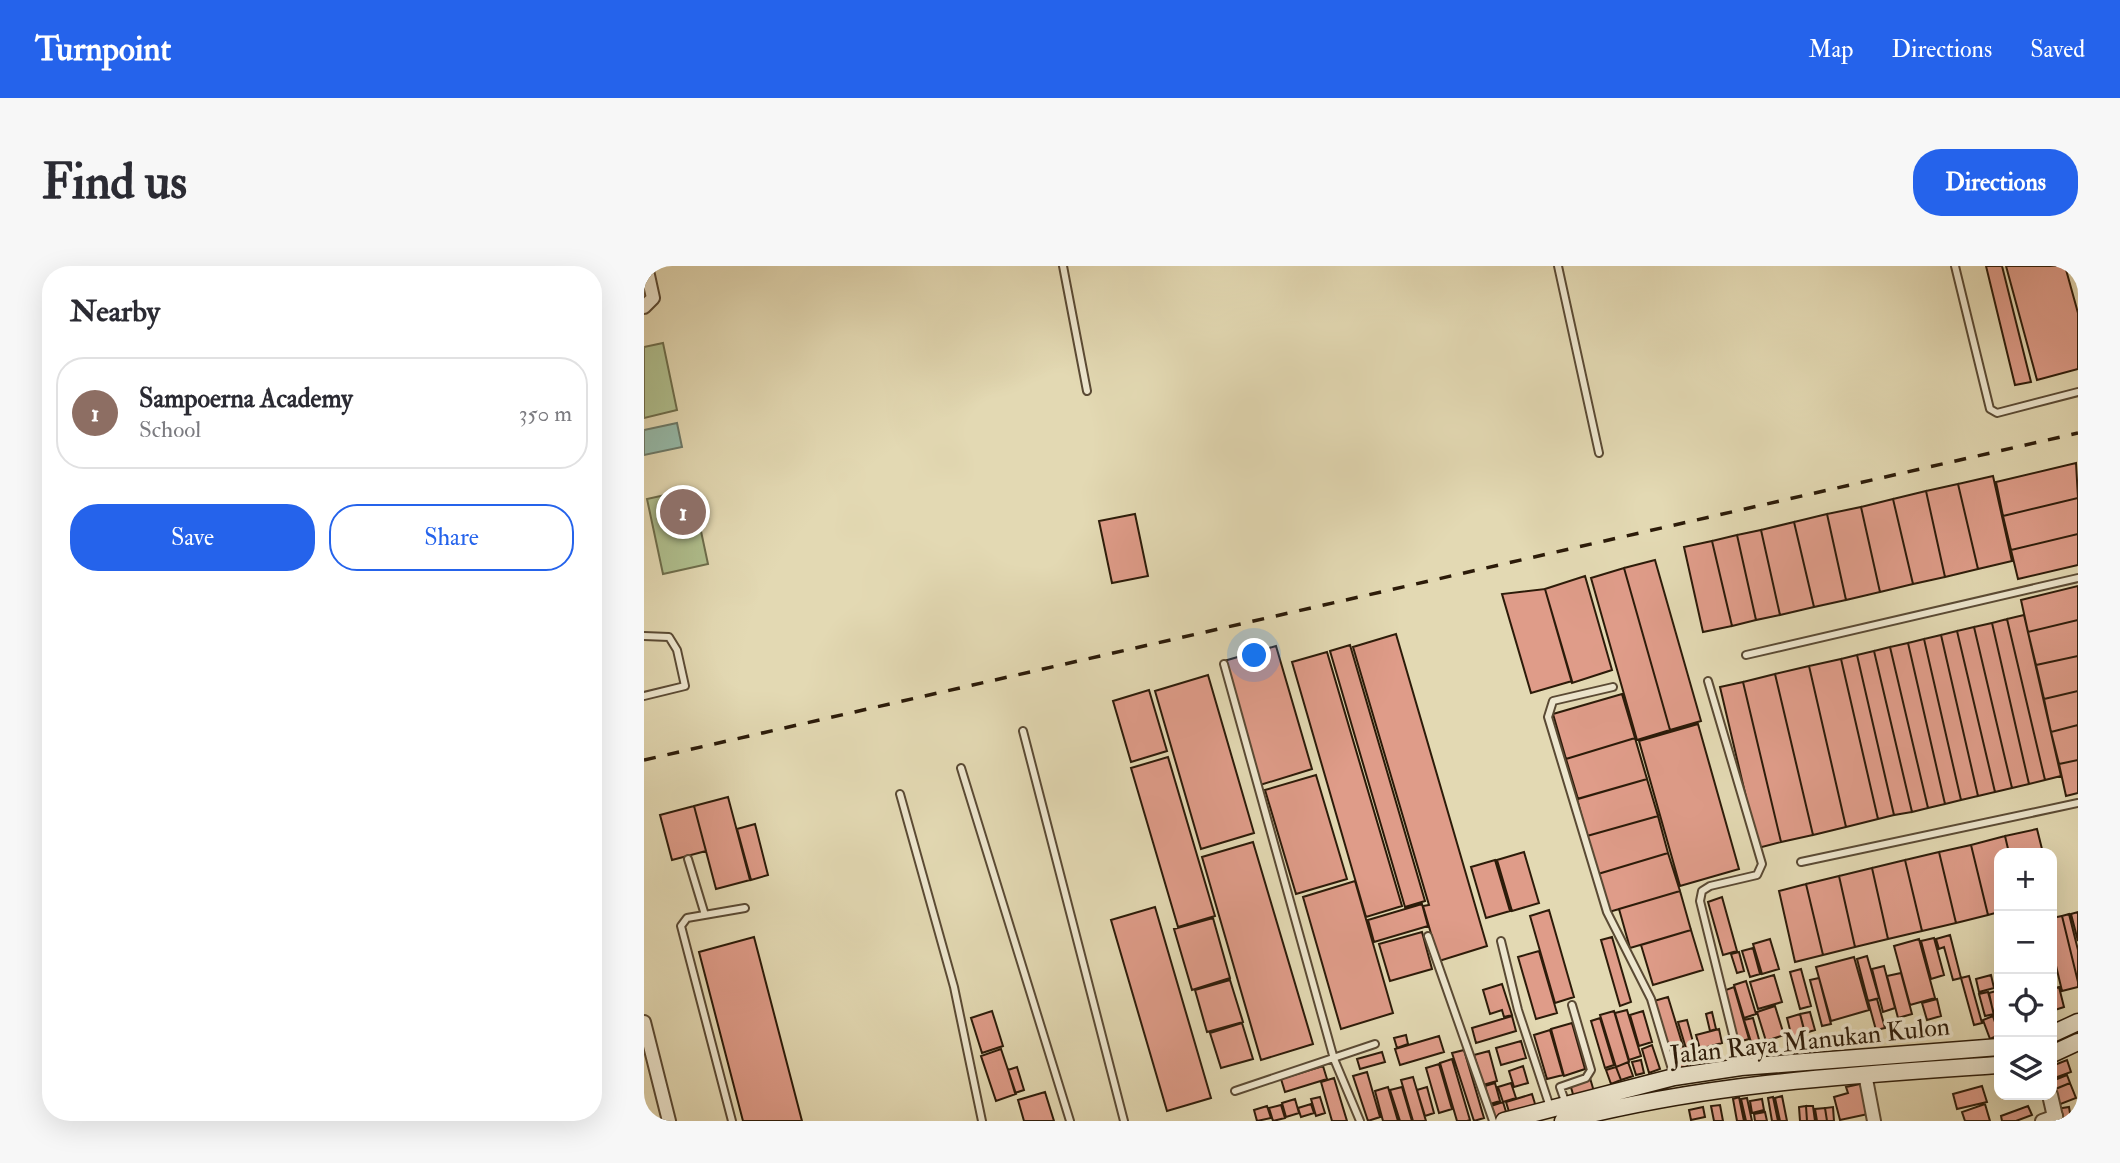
<!DOCTYPE html>
<html lang="en">
<head>
<meta charset="utf-8">
<style>
  body { margin:0; font-family:"IM FELL Double Pica",serif; background:#f7f7f7; color:#2b2b33 }
  .controls { position:absolute; right:21px; bottom:21px; display:grid; overflow:hidden; border-radius:14px; box-shadow:0 7px 28px #0002 }
  .controls button { width:63px; height:63px; display:grid; place-items:center; padding:0; border:0; border-bottom:2px solid #e1e1e2; background:#fff; color:#2b2b33; font:35px sans-serif }
  .you { position:absolute; left:611px; top:390px; width:24px; height:24px; margin:-18px; border:5px solid #fff; border-radius:50%; background:#1a73e8; box-shadow:0 0 0 10px #1a73e833 }
  .badge { display:grid; place-items:center; width:46px; height:46px; border-radius:50%; background:#2563eb; color:#fff; font-size:23px; font-weight:700 }
  .pin { position:absolute; translate:-50% -50%; border:4px solid #fff; box-shadow:0 2px 7px #0006 }
  .list { margin:0; padding:0; list-style:none }
  h2 { display:flex; justify-content:space-between; align-items:center; height:91px; margin:0; padding:0 28px; font-size:30px }
  h2 small { font-size:23px; font-weight:400; color:#7c7c81 }
  .list li { display:grid; grid-template-columns:46px 1fr auto; gap:21px; align-items:center; box-sizing:border-box; height:112px; margin:0 14px 14px; padding:0 14px; border:2px solid #e1e1e2; border-radius:28px }
  .list b { display:block; font-size:26px; white-space:nowrap }
  .list p { margin:0; font-size:23px; white-space:nowrap; color:#7c7c81 }
  .list em { font-size:23px; font-style:normal; color:#7c7c81 }
  .actions { display:flex; gap:14px; padding:21px 28px }
  .actions a { flex:1; padding:16px 0; border:2px solid #2563eb; border-radius:28px; text-align:center; font-size:24px; color:#2563eb }
  .actions .main { background:#2563eb; color:#fff }
  .icon { flex:none; width:38px; height:38px; fill:none; stroke:currentColor; stroke-width:2; stroke-linecap:round; stroke-linejoin:round }
  .map { position:relative; flex:none; width:1434px; height:855px; overflow:hidden; border-radius:28px }
  header { display:flex; align-items:center; gap:42px; box-sizing:border-box; height:98px; padding:0 35px; background:#2563eb; color:#fff }
  header strong { font-size:33px }
  nav { display:flex; gap:38px; margin-inline-start:auto; font-size:24px }
  .intro { display:flex; align-items:center; justify-content:space-between; box-sizing:border-box; height:168px; padding:0 42px }
  h1 { margin:0; font-size:49px }
  .button { padding:18px 32px; border-radius:28px; background:#2563eb; color:#fff; font-size:24px; font-weight:700 }
  main { display:flex; gap:42px; padding:0 42px }
  aside { flex:1; background:#fff; border-radius:28px; box-shadow:0 7px 28px #0002 }
  .map>svg:first-child { display:block }
  .green { fill:#b0c08f; stroke:#6e6e4c; stroke-width:2 }
  .water { fill:#96baa9; stroke:#6c7a69; stroke-width:2 }
  .building { fill:#df9c89; stroke:#2c1b09; stroke-width:2 }
  .lines { fill:none; stroke-linecap:round; stroke-linejoin:round }
  .service-casing { stroke:#5a4a34; stroke-width:10 }
  .minor-casing { stroke:#5a4a34; stroke-width:16 }
  .tertiary-casing { stroke:#5a4a34; stroke-width:18 }
  .secondary-casing { stroke:#2c1b09; stroke-width:19 }
  .service { stroke:#ede6ce; stroke-width:6 }
  .minor { stroke:#ede6ce; stroke-width:12 }
  .tertiary { stroke:#ede6ce; stroke-width:14 }
  .secondary { stroke:#ede6ce; stroke-width:16 }
  .rail { stroke:#2c1b09; stroke-width:3.5; stroke-dasharray:12 12; stroke-linecap:butt }
  .labels { text-anchor:middle; dominant-baseline:central; stroke-width:7; stroke-linejoin:round; paint-order:stroke }
  .street-label { font-size:26px; fill:#2c1b09; stroke:#ede6ce }
</style>
</head>
<body>
<header>
<strong>Turnpoint</strong>
<nav><a>Map</a><a>Directions</a><a>Saved</a></nav>
</header>
<div class="intro"><h1>Find us</h1><a class="button">Directions</a></div>
<main>
<aside>
<h2>Nearby<small></small></h2>
<ul class="list">
<li><span class="badge" style="background:#8d6e63">1</span><div><b>Sampoerna Academy</b><p>School</p></div><em>350 m</em></li>
</ul>
<div class="actions"><a class="main">Save</a><a>Share</a></div>
</aside>
<div class="map">
<svg width="1434" height="855" viewBox="0 0 1434 855">
  <rect width="100%" height="100%" fill="#e3d9b3"/>
  <filter id="stains"><feTurbulence type="fractalNoise" baseFrequency=".00286" numOctaves="4"/><feColorMatrix values="0 0 0 0 .2 0 0 0 0 .09 0 0 0 0 .02 0 0 0 .5 -.17"/></filter>
  <radialGradient id="worn" r=".72"><stop offset=".6" stop-color="#630" stop-opacity="0"/><stop offset="1" stop-color="#630" stop-opacity=".3"/></radialGradient>
  <path class="green" d="M19,77L33,144L0,152V81Z
    M48,223L64,298L19,308L3,233Z"/>
  <path class="water" d="M33,157L38,181L0,189V164Z"/>
  <path class="building" d="M1342,0H1358L1387,116L1371,119Z
    M1362,0H1421L1434,47V103L1393,114Z
    M1432,197L1434,232L1359,250L1352,216Z
    M1349,210L1368,295L1334,303L1314,218Z
    M1314,218L1334,303L1301,311L1282,225Z
    M1282,225L1301,311L1269,318L1249,233Z
    M1434,232V268L1367,284L1359,250Z
    M1249,233L1269,318L1236,326L1217,241Z
    M1217,241L1236,326L1202,334L1183,248Z
    M491,248L504,310L468,317L455,255Z
    M1183,248L1202,334L1170,341L1150,256Z
    M1150,256L1170,341L1136,349L1117,264Z
    M1117,264L1136,349L1112,354L1093,269Z
    M1434,268V299L1374,313L1367,284Z
    M1093,269L1112,354L1088,360L1068,275Z
    M1068,275L1088,360L1059,366L1040,281Z
    M1011,294L1057,455L1026,464L980,302Z
    M980,302L1026,464L993,474L947,312Z
    M941,310L968,404L928,417L901,323Z
    M1434,320V354L1384,366L1377,334Z
    M901,323L928,415L887,427L858,328Z
    M1380,349L1417,510L1401,514L1363,353Z
    M1363,353L1401,514L1385,518L1348,357Z
    M1434,354V390L1392,399L1384,366Z
    M1348,357L1385,518L1368,522L1330,361Z
    M1330,361L1368,522L1351,526L1313,365Z
    M1313,365L1351,526L1334,530L1297,369Z
    M752,368L843,680L795,695L779,640L785,639L709,381Z
    M1297,369L1334,530L1317,534L1280,373Z
    M1280,373L1317,534L1301,538L1264,377Z
    M1264,377L1301,538L1284,542L1246,381Z
    M706,379L781,635L761,641L686,385Z
    M632,380L668,503L616,519L580,395Z
    M1246,381L1284,542L1268,546L1230,385Z
    M1230,385L1268,546L1250,549L1213,389Z
    M683,386L758,640L722,651L648,396Z
    M1213,389L1250,549L1234,553L1197,393Z
    M1434,390V425L1400,433L1392,399Z
    M1197,393L1234,553L1202,561L1165,400Z
    M1165,400L1202,561L1169,569L1131,408Z
    M1131,408L1169,569L1137,576L1099,416Z
    M564,409L610,567L557,583L511,425Z
    M1099,416L1137,576L1114,582L1076,421Z
    M505,424L523,485L487,496L469,435Z
    M1434,425V459L1407,466L1400,433Z
    M978,428L991,472L922,493L909,448Z
    M1054,458L1095,603L1036,620L995,475Z
    M1434,459V494L1415,498L1407,466Z
    M991,472L1003,513L934,533L922,493Z
    M524,491L571,650L534,661L487,502Z
    M1434,494V527L1422,530L1415,498Z
    M672,509L703,613L652,628L621,524Z
    M1003,513L1014,550L943,570L933,533Z
    M84,531L106,614L72,623L50,540Z
    M50,540L62,585L28,594L16,549Z
    M1014,550L1024,587L954,608L943,570Z
    M111,558L124,609L107,614L93,563Z
    M1393,563L1399,587H1365L1361,570Z
    M1361,570L1365,587H1355V646L1344,649L1327,579Z
    M609,576L669,778L617,794L558,591Z
    M1327,579L1344,649L1312,657L1295,586Z
    M880,586L895,637L868,645L853,594Z
    M1295,586L1312,657L1278,665L1261,594Z
    M1024,587L1036,625L965,646L954,608Z
    M851,594L866,645L842,652L827,601Z
    M1261,594L1278,665L1244,673L1228,602Z
    M1228,602L1244,673L1211,681L1195,610Z
    M1195,610L1211,681L1179,689L1162,618Z
    M711,615L749,747L697,763L659,631Z
    M1162,618L1179,689L1151,696L1135,625Z
    M1036,625L1047,664L986,682L975,643Z
    M1078,631L1093,685L1079,689L1064,636Z
    M778,638L784,660L730,676L724,654Z
    M511,641L567,832L523,845L467,654Z
    M905,644L930,731L911,737L886,650Z
    M1434,646V675L1427,648Z
    M1425,648L1434,684V716L1418,650Z
    M1418,650L1434,716V721L1418,725L1408,683V652Z
    M569,652L586,712L548,724L530,663Z
    M1047,664L1059,704L1009,719L997,679Z
    M778,666L788,703L746,715L735,678Z
    M1306,669L1317,712L1309,714L1300,681L1295,683L1292,673Z
    M110,671L158,855H99L55,686Z
    M968,671L987,736L976,740L957,674Z
    M1290,672L1300,709L1287,713L1277,675Z
    M1126,673L1135,703L1118,708L1109,678Z
    M1275,673L1291,732L1266,739L1250,680Z
    M1109,682L1116,708L1106,711L1098,685Z
    M895,685L913,747L892,753L874,691Z
    M1095,686L1100,705L1093,707L1087,688Z
    M1223,690L1235,732L1224,735L1213,693Z
    M1210,691L1225,744L1187,755L1172,701Z
    M1240,700L1251,742L1239,746L1228,703Z
    M1157,703L1167,740L1156,743L1146,706Z
    M1257,707L1268,748L1254,752L1243,710Z
    M1130,709L1138,736L1114,743L1106,716Z
    M1347,709L1350,722L1335,726L1332,713Z
    M1325,710L1338,757L1330,759L1317,712Z
    M1175,712L1187,758L1178,760L1166,714Z
    M586,714L599,756L563,766L551,724Z
    M1102,715L1112,748L1100,752L1090,719Z
    M858,718L868,749L860,751L858,744L846,748L839,724Z
    M1090,721L1105,773L1094,776L1079,725Z
    M1415,721L1420,741L1411,744L1408,723Z
    M1352,725L1355,749L1350,750L1345,727Z
    M1344,726L1350,748L1341,750L1335,728Z
    M1024,731L1045,800L1032,805L1010,735Z
    M1233,733L1241,762L1232,764L1224,735Z
    M1293,733L1297,750L1283,754L1278,737Z
    M1131,740L1140,769L1122,775L1113,746Z
    M983,744L997,790L985,794L971,747Z
    M348,745L359,780L338,787L327,752Z
    M970,745L985,796L972,801L956,749Z
    M999,745L1008,776L995,780L986,749Z
    M1068,746L1072,763L1066,765L1062,748Z
    M1166,746L1171,764L1161,767L1156,748Z
    M1156,748L1161,768L1148,772L1143,752Z
    M868,750L872,765L832,777L828,762Z
    M1349,750L1355,769L1346,773L1339,754Z
    M956,752L970,799L961,802L947,755Z
    M1109,752L1116,777L1108,779L1100,754Z
    M1043,754L1052,787L1044,789L1034,756Z
    M598,757L609,793L577,802L566,767Z
    M928,757L941,803L920,810L907,763Z
    M1075,763L1078,777L1056,783L1052,769Z
    M906,764L919,809L903,813L890,769Z
    M762,769L764,778L753,782L750,772Z
    M795,770L800,786L756,799L751,783Z
    M877,775L882,792L857,799L852,782Z
    M1008,779L1016,803L1005,807L998,783Z
    M357,783L372,828L352,835L337,790Z
    M820,784L840,852L830,855L808,787Z
    M845,785L853,815L839,819L830,789Z
    M738,786L741,796L716,803L713,793Z
    M808,793L826,854L823,855H813L796,797Z
    M997,794L1000,807L992,809L988,796Z
    M1423,794L1427,806L1408,813V800Z
    M984,796L989,810L977,814L972,801Z
    M795,798L808,843L795,847L782,802Z
    M679,800L683,813L641,826L637,813Z
    M879,800L884,817L870,821L865,805Z
    M373,801L380,824L371,827L364,804Z
    M972,801L977,814L967,818L962,804Z
    M723,806L736,851L724,855L709,810Z
    M1423,809L1426,817L1409,824L1408,815Z
    M769,811L782,855H769L757,814Z
    M690,812L703,855H688L677,816Z
    M946,812L951,829L931,835L926,818Z
    M851,817L856,835L846,838L841,820Z
    M867,817L872,832L859,836L854,821Z
    M1426,817L1432,832L1414,839L1409,824Z
    M1216,818L1224,848L1196,854L1190,831L1204,827L1202,821Z
    M1338,820L1343,836L1313,843L1309,828Z
    M744,821L754,855H739L731,825Z
    M758,821L768,855H756L746,824Z
    M783,821L790,847L781,850L773,824Z
    M401,826L410,855H380L374,834Z
    M888,828L892,841L866,849L862,836Z
    M1138,830L1143,855H1136L1131,832Z
    M676,831L681,847L672,850L667,833Z
    M1095,831L1100,855H1093L1089,833Z
    M1129,831L1134,855H1128L1124,832Z
    M1103,832L1108,855H1102L1097,833Z
    M651,833L655,847L642,851L638,837Z
    M1118,833L1120,844L1108,847L1106,835Z
    M859,836L863,849L851,853L847,840Z
    M667,838L670,847L657,851L654,842Z
    M1341,838L1346,855H1321L1318,846Z
    M637,839L641,852L629,855L625,842Z
    M1076,839L1079,855H1070L1067,840Z
    M623,840L627,852L613,855L610,844Z
    M1162,840L1163,855H1156L1155,841Z
    M1162,840H1169L1171,855H1163Z
    M1384,840L1388,849L1372,855H1358L1357,850Z
    M1059,841L1061,851L1047,854L1045,844Z
    M1189,841L1190,855H1183L1181,842Z
    M1425,841L1427,853L1431,855H1415L1412,843Z
    M1181,842L1183,855H1173L1171,843Z
    M1121,846L1123,855H1111L1110,848Z"/>
  <g class="lines">
    <g class="service-casing">
      <path id="service" d="M419,0L443,125
        M914,0L955,187
        M1311,0L1346,143L1353,147L1434,126
        M1432,0L1434,9
        M0,370L25,371L33,384L41,420L0,430
        M1102,389L1434,312
        M580,398L690,793L716,855
        M1064,415L1118,598L1113,609L1066,620L1058,625L1056,635L1097,801
        M969,421L909,435L904,451L963,646L1007,733L1030,810
        M379,465L480,855
        M317,502L426,855
        M256,528L310,721L338,855
        M44,593L61,649
        M1157,596L1434,537
        M784,670L849,855
        M857,675L874,744L906,841
        M591,825L731,778
        M922,838L916,821L942,812L947,804L928,739
        M88,855L37,660L43,652L101,642"/>
    </g>
    <g class="minor-casing">
      <path id="minor" d="M0,41L9,32L2,0
        M0,756L25,855
        M1221,808L1230,855
        M0,850L1,855
        M1398,855L1412,850"/>
    </g>
    <g class="tertiary-casing">
      <path id="tertiary" d="M1406,829L1412,855"/>
    </g>
    <g class="secondary-casing">
      <path id="secondary" d="M1408,768L1434,756
        M1408,788L1434,776
        M860,855L1030,811L1097,801L1355,781
        M919,855C1062,817 1208,809 1355,799"/>
    </g>
    <use href="#service" class="service"/>
    <use href="#minor" class="minor"/>
    <use href="#tertiary" class="tertiary"/>
    <use href="#secondary" class="secondary"/>
    <path class="rail" d="M0,494L1434,167"/>
  </g>
  <g class="labels">
    <g class="street-label">
      <text transform="translate(1166 775) rotate(-6)">Jalan Raya Manukan Kulon</text>
    </g>
  </g>
  <rect width="100%" height="100%" filter="url(#stains)"/>
  <rect width="100%" height="100%" fill="url(#worn)"/>
</svg>
<div class="controls">
<button>+</button>
<button>−</button>
<button><svg class="icon" aria-label="locate" viewBox="0 0 24 24"><circle cx="12" cy="12" r="6"/><path d="M12 2v4M12 18v4M2 12h4M18 12h4"/></svg></button>
<button><svg class="icon" aria-label="layers" viewBox="0 0 24 24"><path d="M12 4l9 5-9 5-9-5zM3 14l9 5 9-5"/></svg></button>
</div>
<div class="you"></div>
<div class="pin badge" style="left:39px;top:246px;background:#8d6e63">1</div>
</div>
</main>
</body>
</html>
